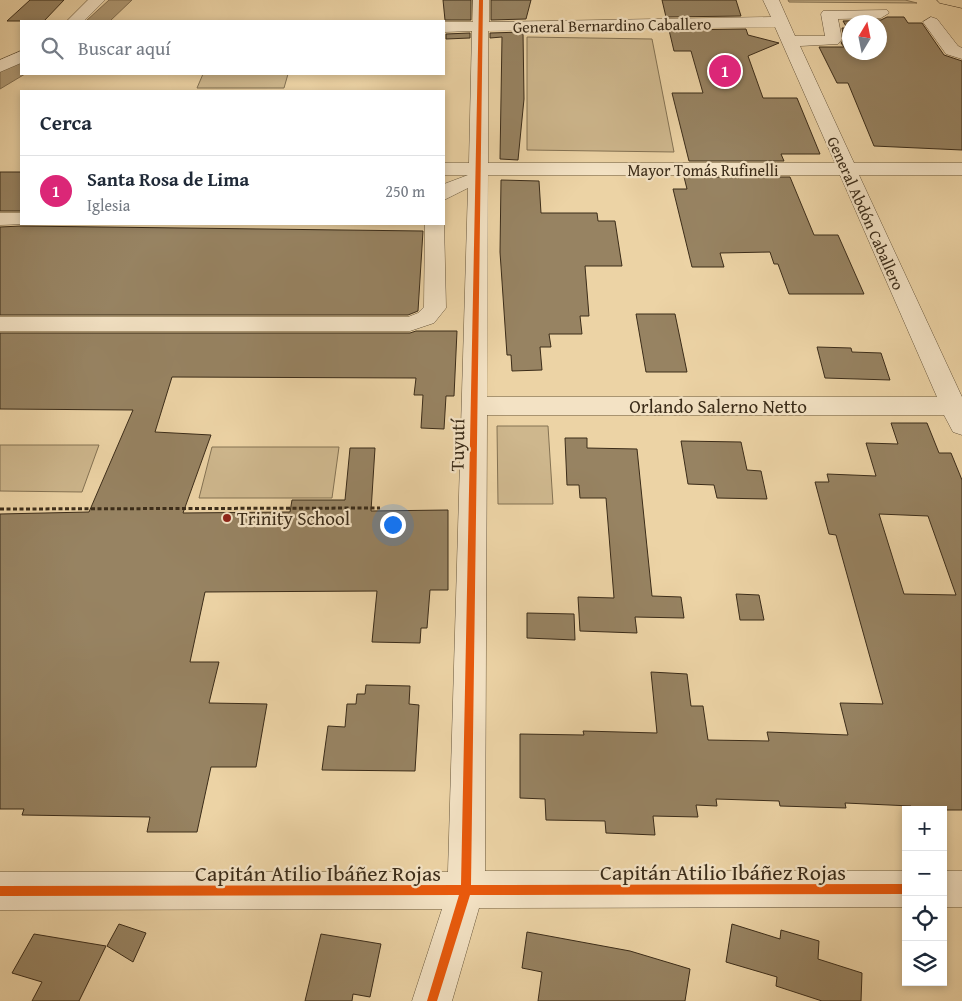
<!DOCTYPE html>
<html lang="es">
<head>
<meta charset="utf-8">
<style>
  body { margin:0; font-family:"Gentium Book Plus",serif; background:#f6f6f7; color:#1f2937 }
  .controls { position:absolute; right:15px; bottom:15px; display:grid; overflow:hidden; border-radius:0px; box-shadow:0 2px 8px #0003 }
  .controls button { width:45px; height:45px; display:grid; place-items:center; padding:0; border:0; border-bottom:1px solid #e0e1e3; background:#fff; color:#1f2937; font:25px sans-serif }
  .compass { position:absolute; left:842px; top:15px; width:45px; height:45px; border-radius:50%; background:#fff; box-shadow:0 2px 8px #0003; rotate:10deg }
  .you { position:absolute; left:392px; top:524px; width:18px; height:18px; margin:-12px; border:4px solid #fff; border-radius:50%; background:#1a73e8; box-shadow:0 0 0 8px #1a73e833 }
  .badge { display:grid; place-items:center; width:32px; height:32px; border-radius:50%; background:#db2777; color:#fff; font-size:16px; font-weight:700 }
  .pin { position:absolute; translate:-50% -50%; border:2px solid #fff; box-shadow:0 1px 5px #0006 }
  .list { margin:0; padding:0; list-style:none }
  h2 { display:flex; justify-content:space-between; align-items:center; height:65px; margin:0; padding:0 20px; font-size:21px }
  h2 small { font-size:16px; font-weight:400; color:#747a83 }
  .list li { display:grid; grid-template-columns:32px 1fr auto; gap:15px; align-items:center; box-sizing:border-box; height:70px; padding:0 20px; border-top:1px solid #e0e1e3 }
  .list b { display:block; font-size:19px; white-space:nowrap }
  .list p { margin:0; font-size:16px; white-space:nowrap; color:#747a83 }
  .list em { font-size:16px; font-style:normal; color:#747a83 }
  .icon { flex:none; width:28px; height:28px; fill:none; stroke:currentColor; stroke-width:2; stroke-linecap:round; stroke-linejoin:round }
  .map { position:relative; flex:none; width:962px; height:1001px; overflow:hidden }
  .search { position:absolute; background:#fff; box-shadow:0 2px 8px #0003; left:20px; top:20px; width:425px; height:55px; display:flex; align-items:center; gap:12px; box-sizing:border-box; padding:0 18px; border-radius:0px; color:#747a83; font-size:19px }
  .panel { position:absolute; background:#fff; box-shadow:0 2px 8px #0003; left:20px; top:90px; width:425px; height:135px; border-radius:0px }
  .map>svg:first-child { display:block }
  .green { fill:#ceb78d; stroke:#847253 }
  .water { fill:#b09a75; stroke:#816e50 }
  .building { fill:#978362; stroke:#3b2c19; fill-rule:evenodd }
  .lines { fill:none; stroke-linecap:round; stroke-linejoin:round }
  .minor-casing { stroke:#67563c; stroke-width:1 }
  .major-casing { stroke:#3b2c19; stroke-width:1 }
  .path { stroke:#3b2c19; stroke-width:3; stroke-dasharray:4 2.5; stroke-linecap:butt }
  .minor { fill:#f3e2c4; fill-rule:evenodd }
  .major { fill:#ecd3a5; fill-rule:evenodd }
  .cycleway-casing { stroke:#f3e2c4; stroke-width:3 }
  .cycleway { fill:#e8590c; fill-rule:evenodd }
  .poi-dot { fill:#8f2418; stroke:#f3e2c4; stroke-width:2 }
  .labels { text-anchor:middle; dominant-baseline:central; stroke-width:4.5; stroke-linejoin:round; paint-order:stroke }
  .far-street-label { font-size:16px; fill:#3b2c19; stroke:#f3e2c4 }
  .street-label { font-size:19px; fill:#3b2c19; stroke:#f3e2c4 }
  .poi-label { font-size:19px; fill:#3b2c19; stroke:#f3e2c4; text-anchor:start }
  .near-street-label { font-size:22px; fill:#3b2c19; stroke:#f3e2c4 }
</style>
</head>
<body>
<div class="map">
<svg width="962" height="1001" viewBox="0 0 962 1001">
  <rect width="100%" height="100%" fill="#ecd3a5"/>
  <filter id="stains"><feTurbulence type="fractalNoise" baseFrequency=".004" numOctaves="4"/><feColorMatrix values="0 0 0 0 .2 0 0 0 0 .09 0 0 0 0 .02 0 0 0 .5 -.17"/></filter>
  <radialGradient id="worn" r=".72"><stop offset=".6" stop-color="#630" stop-opacity="0"/><stop offset="1" stop-color="#630" stop-opacity=".3"/></radialGradient>
  <path class="green" d="M788,0H905L917,3L789,2Z
    M527,37L652,39L674,152L527,150Z
    M203,74H288L284,88H197Z
    M497,426H548L553,504H498Z
    M0,445H99L82,492L0,491Z
    M212,447H339L332,498H199Z"/>
  <path class="water" d="M109,0H132L110,21H86Z
    M21,59V74H25L0,89V69Z"/>
  <path class="building" d="M30,0H64L44,21H7Z
    M443,0H471V20H445Z
    M491,0H531L526,19L491,20Z
    M662,0H736L741,16L666,17Z
    M887,17H904L908,23H922L944,55L962,61V150L874,146L848,83H837L819,47H844L841,43L844,39L842,28H847L843,21L881,20ZM850,22H880V52H850Z
    M746,29L748,35L779,43L748,56L763,98H797L820,154H781L784,161H689L672,93H703L691,51H674L669,30Z
    M523,32L524,99L518,160L500,159L502,37L490,38V33Z
    M470,33V38L446,39V34Z
    M0,172H21V211H0Z
    M684,177H790L814,235H838L864,294H789L778,264H774L770,252L720,253L724,267H692L673,189H687Z
    M501,180L539,181L541,213H597L598,221H615L622,266H585L589,316H580L582,334H549L551,347H540L542,370L512,371L511,355H507L500,252Z
    M21,226L423,231L418,311L408,315H0V227Z
    M636,314H675L687,372H646Z
    M416,331H457L454,396H446L444,429L421,428L423,395H414L416,378L172,377L155,432L211,435L183,513L290,512L292,500H345L350,448H375L371,511L448,510V590H430L427,628H421L420,643L372,642L377,591L205,592L190,662H219L209,703L267,704L256,767H211L197,832H147L150,817L22,815L24,809H0V514L89,512L133,410L0,409V333H410Z
    M817,347L851,348L852,352L881,353L890,380L825,378Z
    M891,423H927L939,453H951L962,480V810H912L911,806L845,803L846,808L780,806L779,801L716,799L717,806L696,805L698,817L653,816L655,835L606,833L605,821L546,820L545,799L520,798V734L584,735L583,731L657,733L651,672L687,674L691,706H703L708,740L769,741L767,732L848,735L840,703L883,704L836,535L829,534L815,482H829L827,474L876,476L866,443L898,444ZM879,514L928,516L956,595L904,594Z
    M565,438H587V448L637,449L652,596L681,597L684,618L635,617L637,633L580,631L578,597L614,598L606,498H580L579,485H567Z
    M681,441L741,442L747,470L761,471L767,499L717,498L714,485L688,484Z
    M736,594L759,595L764,620H740Z
    M527,613L574,614L575,640L527,638Z
    M366,685L410,686L409,704L419,705L415,771L322,770L328,726L345,727L347,704H356L357,694H365Z
    M119,924L146,933L133,962L107,946Z
    M732,924L780,939L781,930L819,941L818,959L862,973L861,1001H822L776,986L777,977L726,962Z
    M527,932L630,951L690,969L685,1001H538L542,972L522,968Z
    M34,934L106,946L79,1001H32L42,982L12,973Z
    M321,934L381,944L370,997L353,994L352,1001H305Z"/>
  <g class="lines">
    <g class="minor-casing">
      <path id="minor" d="M88,0H105L84,21H67Z
        M473,0H489V22L771,17L763,0H779L795,36H825L821,14L823,11L887,10L889,13L881,18L838,19L842,39L838,44L800,46L854,163H962V175H859L962,397V435L953,432L944,415H487L485,871H906V907L479,908L452,1001H412L442,909L0,910V872H448L468,188L444,200V184L468,175H444V163H469L472,31L444,32V22H473ZM775,27L835,163H488V31ZM488,175H840L937,397H487Z
        M931,17L937,19L958,46L962,48V59L946,54L923,22Z
        M21,51V63L0,72V60Z
        M0,213H21V224H27L0,225Z
        M444,222L446,308L434,323L410,331H0V317H408L418,313L424,307L425,224H444Z
        M943,871H962V907H943Z"/>
    </g>
    <g class="major-casing">
      <path id="major" d="M937,0H962V8L940,3Z"/>
    </g>
    <path class="path" d="M0,509L380,508"/>
    <use href="#minor" class="minor"/>
    <use href="#major" class="major"/>
    <g class="cycleway-casing">
      <path id="cycleway" d="M479,0H483L471,885L906,884V894L470,895L437,1001H427L459,895L0,896V886L461,885Z"/>
    </g>
    <use href="#cycleway" class="cycleway"/>
  </g>
  <circle class="poi-dot" cx="227" cy="518" r="5"/>
  <g class="labels">
    <g class="far-street-label">
      <text transform="translate(612 25) rotate(-1)">General Bernardino Caballero</text>
      <text x="703" y="170">Mayor Tomás Rufinelli</text>
      <text transform="translate(866 213) rotate(66)">General Abdón Caballero</text>
    </g>
    <g class="street-label">
      <text x="718" y="406">Orlando Salerno Netto</text>
      <text transform="translate(457 445) rotate(-89)">Tuyutí</text>
    </g>
    <g class="poi-label">
      <text x="237" y="518">Trinity School</text>
    </g>
    <g class="near-street-label">
      <text x="723" y="872">Capitán Atilio Ibáñez Rojas</text>
      <text x="318" y="873">Capitán Atilio Ibáñez Rojas</text>
    </g>
  </g>
  <rect width="100%" height="100%" filter="url(#stains)"/>
  <rect width="100%" height="100%" fill="url(#worn)"/>
</svg>
<div class="controls">
<button>+</button>
<button>−</button>
<button><svg class="icon" aria-label="locate" viewBox="0 0 24 24"><circle cx="12" cy="12" r="6"/><path d="M12 2v4M12 18v4M2 12h4M18 12h4"/></svg></button>
<button><svg class="icon" aria-label="layers" viewBox="0 0 24 24"><path d="M12 4l9 5-9 5-9-5zM3 14l9 5 9-5"/></svg></button>
</div>
<svg class="compass" viewBox="-18 -18 36 36"><path d="M0-13l5 13h-10z" fill="#e53935"/><path d="M0 13l5-13h-10z" fill="#747a83"/></svg>
<div class="you"></div>
<div class="pin badge" style="left:725px;top:71px">1</div>
<div class="search"><svg class="icon" aria-label="search" viewBox="0 0 24 24"><circle cx="10" cy="10" r="6"/><path d="M15 15l6 6"/></svg>Buscar aquí</div>
<section class="panel">
<h2>Cerca<small></small></h2>
<ul class="list">
<li><span class="badge">1</span><div><b>Santa Rosa de Lima</b><p>Iglesia</p></div><em>250 m</em></li>
</ul>
</section>
</div>
</body>
</html>
